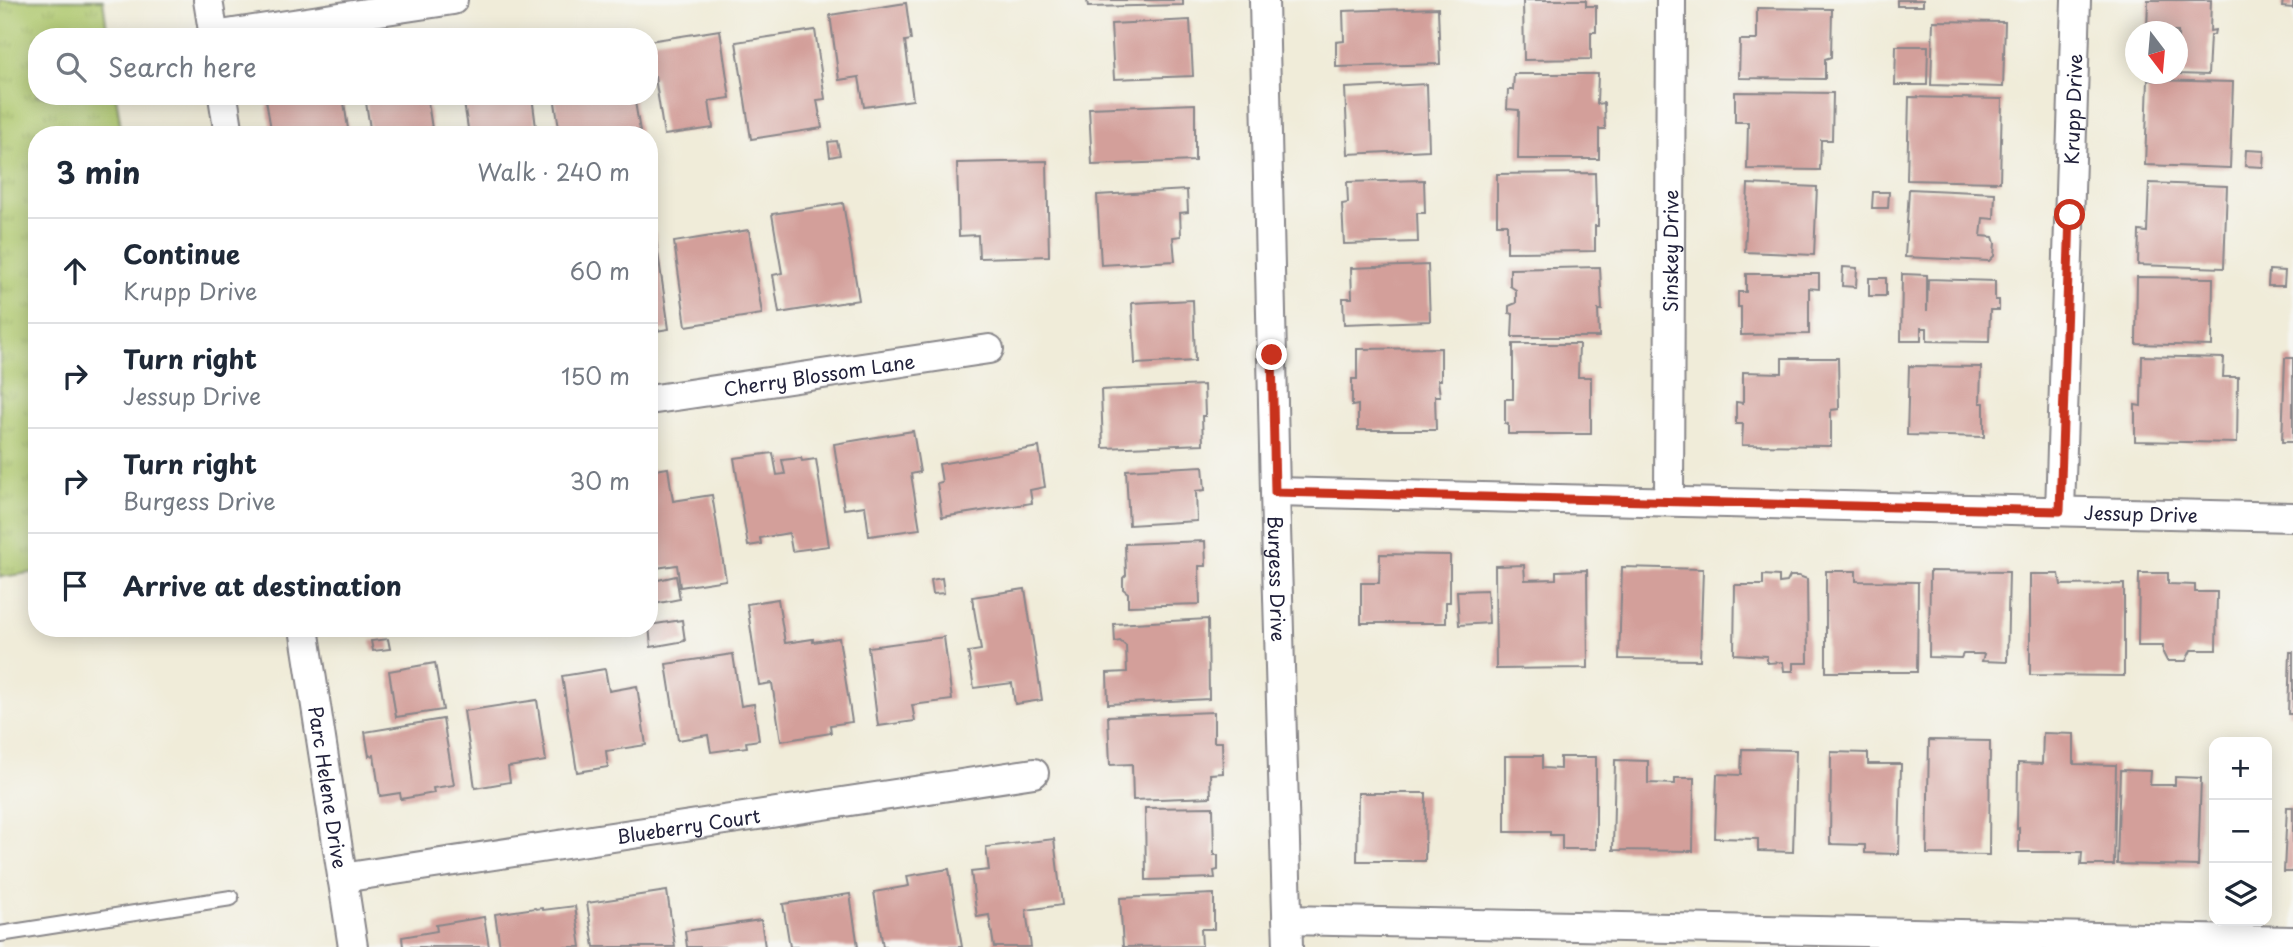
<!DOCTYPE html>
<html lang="en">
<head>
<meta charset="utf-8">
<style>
  body { margin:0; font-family:"Playpen Sans",sans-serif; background:#f6f6f7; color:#1f2937 }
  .controls { position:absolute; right:21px; bottom:21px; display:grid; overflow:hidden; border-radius:14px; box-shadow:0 4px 18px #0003 }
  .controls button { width:63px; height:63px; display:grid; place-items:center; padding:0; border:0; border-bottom:2px solid #e0e1e3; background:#fff; color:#1f2937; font:35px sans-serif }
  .compass { position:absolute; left:2125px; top:21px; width:63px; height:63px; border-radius:50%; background:#fff; box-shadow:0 4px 18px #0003; rotate:164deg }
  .stop { position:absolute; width:21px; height:21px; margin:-16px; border:5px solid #c8321e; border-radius:50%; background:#fff }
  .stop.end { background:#c8321e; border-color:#fff; box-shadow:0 2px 7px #0008 }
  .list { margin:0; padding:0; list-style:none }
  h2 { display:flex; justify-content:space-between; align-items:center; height:91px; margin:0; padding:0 28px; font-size:30px }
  h2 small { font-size:23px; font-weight:400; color:#747a83 }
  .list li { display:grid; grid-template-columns:46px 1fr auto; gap:21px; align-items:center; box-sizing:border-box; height:105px; padding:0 28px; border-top:2px solid #e0e1e3 }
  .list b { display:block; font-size:26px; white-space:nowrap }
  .list p { margin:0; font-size:23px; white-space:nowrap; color:#747a83 }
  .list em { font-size:23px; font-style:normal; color:#747a83 }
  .icon { flex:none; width:38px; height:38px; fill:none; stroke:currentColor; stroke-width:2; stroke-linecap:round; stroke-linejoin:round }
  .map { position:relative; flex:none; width:2293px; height:947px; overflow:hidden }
  .search { position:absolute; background:#fff; box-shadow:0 4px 18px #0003; left:28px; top:28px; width:630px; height:77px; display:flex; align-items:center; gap:18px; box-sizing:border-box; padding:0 24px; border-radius:28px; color:#747a83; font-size:26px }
  .panel { position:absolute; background:#fff; box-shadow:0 4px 18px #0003; left:28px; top:126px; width:630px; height:511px; border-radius:28px }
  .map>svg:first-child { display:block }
  .grass { fill:url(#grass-tufts); stroke:#687554; stroke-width:2 }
  .building { fill:#d39f9a }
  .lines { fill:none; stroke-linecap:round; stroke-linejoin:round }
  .lane-casing { stroke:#89878a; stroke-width:18 }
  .street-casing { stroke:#89878a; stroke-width:32 }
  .lane { stroke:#fff; stroke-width:14 }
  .street { stroke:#fff; stroke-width:28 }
  .route { stroke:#c8321e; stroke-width:9 }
  .labels { text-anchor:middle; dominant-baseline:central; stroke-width:5; stroke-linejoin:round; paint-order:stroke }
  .street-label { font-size:19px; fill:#22223b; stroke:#f6f6f2 }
</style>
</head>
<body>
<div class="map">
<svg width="2293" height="947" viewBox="0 0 2293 947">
  <defs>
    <pattern id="grass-tufts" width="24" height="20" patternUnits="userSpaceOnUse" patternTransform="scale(1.75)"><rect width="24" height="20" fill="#afc86e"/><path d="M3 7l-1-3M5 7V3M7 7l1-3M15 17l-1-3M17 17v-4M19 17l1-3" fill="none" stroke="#96ac60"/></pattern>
  </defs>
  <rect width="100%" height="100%" fill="#f6f6f2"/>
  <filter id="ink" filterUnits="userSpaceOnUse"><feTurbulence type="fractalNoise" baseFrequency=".0143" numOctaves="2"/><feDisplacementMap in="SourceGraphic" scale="14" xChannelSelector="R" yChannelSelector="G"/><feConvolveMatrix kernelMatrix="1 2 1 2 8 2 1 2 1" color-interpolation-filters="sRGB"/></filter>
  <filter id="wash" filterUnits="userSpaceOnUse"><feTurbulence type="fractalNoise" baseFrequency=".00686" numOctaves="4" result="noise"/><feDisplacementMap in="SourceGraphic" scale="28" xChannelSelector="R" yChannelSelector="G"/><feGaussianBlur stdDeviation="1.57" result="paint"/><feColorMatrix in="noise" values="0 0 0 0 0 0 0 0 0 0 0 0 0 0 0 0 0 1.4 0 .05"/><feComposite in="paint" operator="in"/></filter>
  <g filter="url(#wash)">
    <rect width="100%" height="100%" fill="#f0ecd9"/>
    <path class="grass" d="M0,0H103L108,37H37V96H116L122,135H37V572L0,577Z"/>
    <g id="blocks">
      <path class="building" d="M1087,0H1183V5L1088,7Z
        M1523,0H1586V6H1596V32H1591V59L1524,60Z
        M1897,0H1923V6H1897Z
        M2148,0H2211L2210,31L2215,30L2214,35H2210L2208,75L2178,74V32H2147Z
        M2283,0H2293V8L2282,7Z
        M906,3L911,40L905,41L913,100L864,107L859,77L839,80L830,15Z
        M1438,8L1440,64L1336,67V42L1344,41L1343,11Z
        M1757,8L1832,9L1831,57L1825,59V79L1739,78L1740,40H1757Z
        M1190,20L1193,76L1114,79L1111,24Z
        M1933,21L2005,22L2003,87L1931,85Z
        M720,30L730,98L709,101L713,128L664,135L655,77L649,78V41Z
        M815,30L825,99L817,100L822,128L751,139L736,42Z
        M1896,46H1928L1927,85H1895Z
        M1514,74H1598L1597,104L1604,103L1605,129H1599V159H1518L1519,110L1507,109L1508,90H1513Z
        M2148,80L2233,82L2230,168L2145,165Z
        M1427,84L1429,150L1348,154L1345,88Z
        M1735,92L1833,93L1832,140H1821L1820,170L1747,169L1748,122H1735Z
        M290,96H343L349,135H272L266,100Z
        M365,96H427L433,135H371Z
        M463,96H532L537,135H469Z
        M554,96H634L640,131L608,135L607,128L590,131V135H560Z
        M1909,97L2002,99L2000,182L1907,180Z
        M1195,104V161L1092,165L1089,108Z
        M837,141L840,155L830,157L828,142Z
        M2246,150L2264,151L2263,167L2245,166Z
        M1047,161L1049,256L979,258L978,235L959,236L957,163Z
        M1595,173L1596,207H1598V226H1595V251L1507,252V224H1497V174Z
        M1424,180L1425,213H1417L1418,242L1344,244L1342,204L1348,203L1347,182Z
        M2149,183L2227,186L2224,268L2138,265L2139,231L2147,232Z
        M1748,184L1817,187L1814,255L1745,252Z
        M1909,189L1995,193L1994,219L1983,218L1981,236L1993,237L1995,243L1994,256L1989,261L1905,257Z
        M1187,190L1188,212L1180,213L1181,236L1173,237L1175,261L1101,265L1097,195Z
        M1873,192H1889L1888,208H1872Z
        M843,203L859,300L779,313L773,275L782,273L772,214Z
        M749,230L762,314L686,326L674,242Z
        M649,232H655L669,329L649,332Z
        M1428,265L1430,321L1344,324L1343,298H1352L1351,268Z
        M1600,267L1602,310H1598L1599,337H1512L1513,314L1509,313V306L1516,303V290L1510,286V269Z
        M1843,267L1857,268L1856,287L1842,286Z
        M2269,270L2285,271L2284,286H2268Z
        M1746,274H1819V289L1809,288V334L1741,335V307H1738V292H1746Z
        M1902,274L1927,275V311L1928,279L1995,281V300H1999V310H1990L1989,342L1927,341V328H1921V341H1901Z
        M2137,277L2213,278L2212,346L2136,344Z
        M1869,278H1886V296H1869Z
        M1193,300L1195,361L1135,364L1132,303Z
        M1513,344H1579L1578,377H1591V434H1508V424L1505,423V399H1513Z
        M1441,348V380H1438L1440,396H1435L1436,430H1358V405L1352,406V379H1357V349Z
        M2142,356L2224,358L2223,377H2238L2237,443L2135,441V405L2141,406Z
        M1782,358H1838L1839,409L1831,410V446L1742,445L1743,424H1736V402L1743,403V372L1782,373Z
        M2285,358H2293V442H2282Z
        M1909,366L1981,367L1980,403H1984V437L1907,435Z
        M1204,385L1205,416H1202L1203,444L1103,448L1101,390Z
        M913,431L920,472L911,474L920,529L869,536L865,506L844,509L834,444Z
        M1039,447L1045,487L1030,490L1032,503L942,517L937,483L942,482L939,464Z
        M773,453L777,475L785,474L782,460L801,458L802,461L816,459L829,546L792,551L789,533L760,538L761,544L748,546L734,458Z
        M1203,466L1205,490L1196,491L1197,521L1129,525L1126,470Z
        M668,468L673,501L712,495L726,580L680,587L677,565L649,569V471Z
        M1205,541L1206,566H1199L1200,604L1128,606V593L1123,589V578L1126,575L1125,544Z
        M1380,554L1450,555V602H1446V623H1361V583H1379Z
        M1524,565L1525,580L1556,579V571L1587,570L1588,668L1496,669L1495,566Z
        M1622,567L1703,569L1700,660L1619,659Z
        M1826,571H1856V581L1918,582L1917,672H1826Z
        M1930,571L2009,572L2007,662L1982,661L1984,654H1963L1961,658L1929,657Z
        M2139,573H2168V584L2195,585V592H2217L2216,650H2191L2186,661H2167L2163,653V646H2138Z
        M2030,574H2059L2061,585L2124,584V676L2030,675Z
        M1763,575L1779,576V583L1787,582L1790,576H1799L1807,579L1808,663H1793V671H1784L1783,662L1767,663V656L1734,654L1735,585H1763Z
        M676,576L680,599L649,605V582Z
        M942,578L944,593L933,594L931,580Z
        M1025,589L1042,700L1015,704L1012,683L974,688L968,652L981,650L972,597Z
        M1487,590L1489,623L1459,625L1457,591Z
        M778,599L785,643L813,639V642L839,638L852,722L830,725L831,733L781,741L772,683L759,685L747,604Z
        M1208,619L1209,699L1108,704L1107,673L1127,672L1126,646L1120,641L1115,642L1114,624Z
        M682,620L685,641L651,647L649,625Z
        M944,637L952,700L912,705L915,721L878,726L868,647Z
        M388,639L390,649L373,651L371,641Z
        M2290,652H2293V714H2288Z
        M733,654L741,706L754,704L759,740L746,742L747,747L711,752L708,735L678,740L666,664Z
        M435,663L443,710L396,717L389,671Z
        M605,669L609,691L637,686L646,745L606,751L608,767L577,772L562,676Z
        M537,700L546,761L508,767L510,782L475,788L464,711Z
        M1214,712V742H1222L1223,773L1210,774L1211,797L1133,800L1132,764L1110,765L1108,716Z
        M443,719L454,785L433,788L434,793L401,799L400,793L380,796L374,755L369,756L365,732Z
        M2043,733L2074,734V764L2116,765L2114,865H2081L2082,852H2019V828L2017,829L2018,763L2042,764Z
        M1929,740L1990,741L1989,855L1927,854Z
        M1742,749L1796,750L1793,852L1758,851V839L1715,838L1717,774L1741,775Z
        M1831,752L1868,753V764H1901L1899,854L1865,853V845L1830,844Z
        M1505,756H1542V768L1560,769V757H1596V849H1562V835H1550V832H1505Z
        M1615,760L1648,761V783L1675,784V778H1694L1693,851L1613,850Z
        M2120,770L2151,771L2150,785H2175V777L2201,778L2198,866L2117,864Z
        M1358,793H1426L1425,861H1357Z
        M1213,807L1214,855H1218V870L1214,871L1215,878L1146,880L1145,808Z
        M2287,807H2293V872H2284Z
        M1054,839L1062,905L1026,910L1031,947H994L989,915L977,917L971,872L989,870L986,847Z
        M949,869L962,947H883L874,892L909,886L907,876Z
        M667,891L675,947H594L587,903Z
        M850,894L858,947H790L783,904Z
        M1214,894V929H1201L1202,946L1123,947L1120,898Z
        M575,906L581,947H500L495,914L535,908L536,909L542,908L543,910Z
        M484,917L489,947H403L402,937L437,931L436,925Z
        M761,920L765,947H687L685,931Z"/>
    </g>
  </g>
  <g filter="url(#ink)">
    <use href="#blocks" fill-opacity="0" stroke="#89878a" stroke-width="2"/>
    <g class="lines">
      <g class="lane-casing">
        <path id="lane" d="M0,934L231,898"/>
      </g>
      <g class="street-casing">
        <g id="street">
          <path d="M208,0L214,37"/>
          <path id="s1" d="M1264,0L1275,492L1288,947"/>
          <path d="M214,36L453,0"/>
          <path d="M223,96L229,135"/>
          <path id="s2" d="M649,400L989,349"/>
          <path id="s3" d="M1275,492L2293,517"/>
          <path id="s4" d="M1669,501L1671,0"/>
          <path id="s5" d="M2060,511L2076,0"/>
          <path id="s6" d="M304,628L353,947"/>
          <path id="s7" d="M342,878L1034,773"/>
          <path d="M1287,920L2293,941"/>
        </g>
      </g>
      <use href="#lane" class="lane"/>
      <use href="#street" class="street"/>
    </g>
  </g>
  <g class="lines" filter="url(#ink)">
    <path class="route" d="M1272,355L1275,492L2060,511L2070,215"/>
  </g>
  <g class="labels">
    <g class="street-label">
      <text stroke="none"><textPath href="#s5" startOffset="402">Krupp Drive</textPath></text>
      <text stroke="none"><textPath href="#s4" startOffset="250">Sinskey Drive</textPath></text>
      <text stroke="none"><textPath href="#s2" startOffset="172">Cherry Blossom Lane</textPath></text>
      <text stroke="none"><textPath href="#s3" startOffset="866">Jessup Drive</textPath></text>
      <text stroke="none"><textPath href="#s1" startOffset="579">Burgess Drive</textPath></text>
      <text stroke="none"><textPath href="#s6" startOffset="161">Parc Helene Drive</textPath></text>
      <text stroke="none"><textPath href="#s7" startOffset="350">Blueberry Court</textPath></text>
    </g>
  </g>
</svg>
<div class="controls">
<button>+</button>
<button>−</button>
<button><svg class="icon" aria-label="layers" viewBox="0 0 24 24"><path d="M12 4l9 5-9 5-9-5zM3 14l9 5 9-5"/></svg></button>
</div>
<svg class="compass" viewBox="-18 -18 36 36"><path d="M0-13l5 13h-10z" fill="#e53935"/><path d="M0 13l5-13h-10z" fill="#747a83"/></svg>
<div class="stop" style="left:2070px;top:215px"></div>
<div class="stop end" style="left:1272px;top:355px"></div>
<div class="search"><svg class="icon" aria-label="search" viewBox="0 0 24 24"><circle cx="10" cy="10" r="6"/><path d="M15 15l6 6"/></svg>Search here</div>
<section class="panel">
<h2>3 min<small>Walk · 240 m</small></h2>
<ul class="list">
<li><svg class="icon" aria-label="ahead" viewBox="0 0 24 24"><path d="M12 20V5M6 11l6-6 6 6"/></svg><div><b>Continue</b><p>Krupp Drive</p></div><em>60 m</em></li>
<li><svg class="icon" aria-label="right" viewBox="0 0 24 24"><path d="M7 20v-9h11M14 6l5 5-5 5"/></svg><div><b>Turn right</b><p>Jessup Drive</p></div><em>150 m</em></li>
<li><svg class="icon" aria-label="right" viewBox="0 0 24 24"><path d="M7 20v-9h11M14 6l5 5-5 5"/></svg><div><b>Turn right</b><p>Burgess Drive</p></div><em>30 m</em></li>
<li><svg class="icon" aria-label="arrive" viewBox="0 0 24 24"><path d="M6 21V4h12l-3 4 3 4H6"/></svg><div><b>Arrive at destination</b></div></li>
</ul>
</section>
</div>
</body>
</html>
